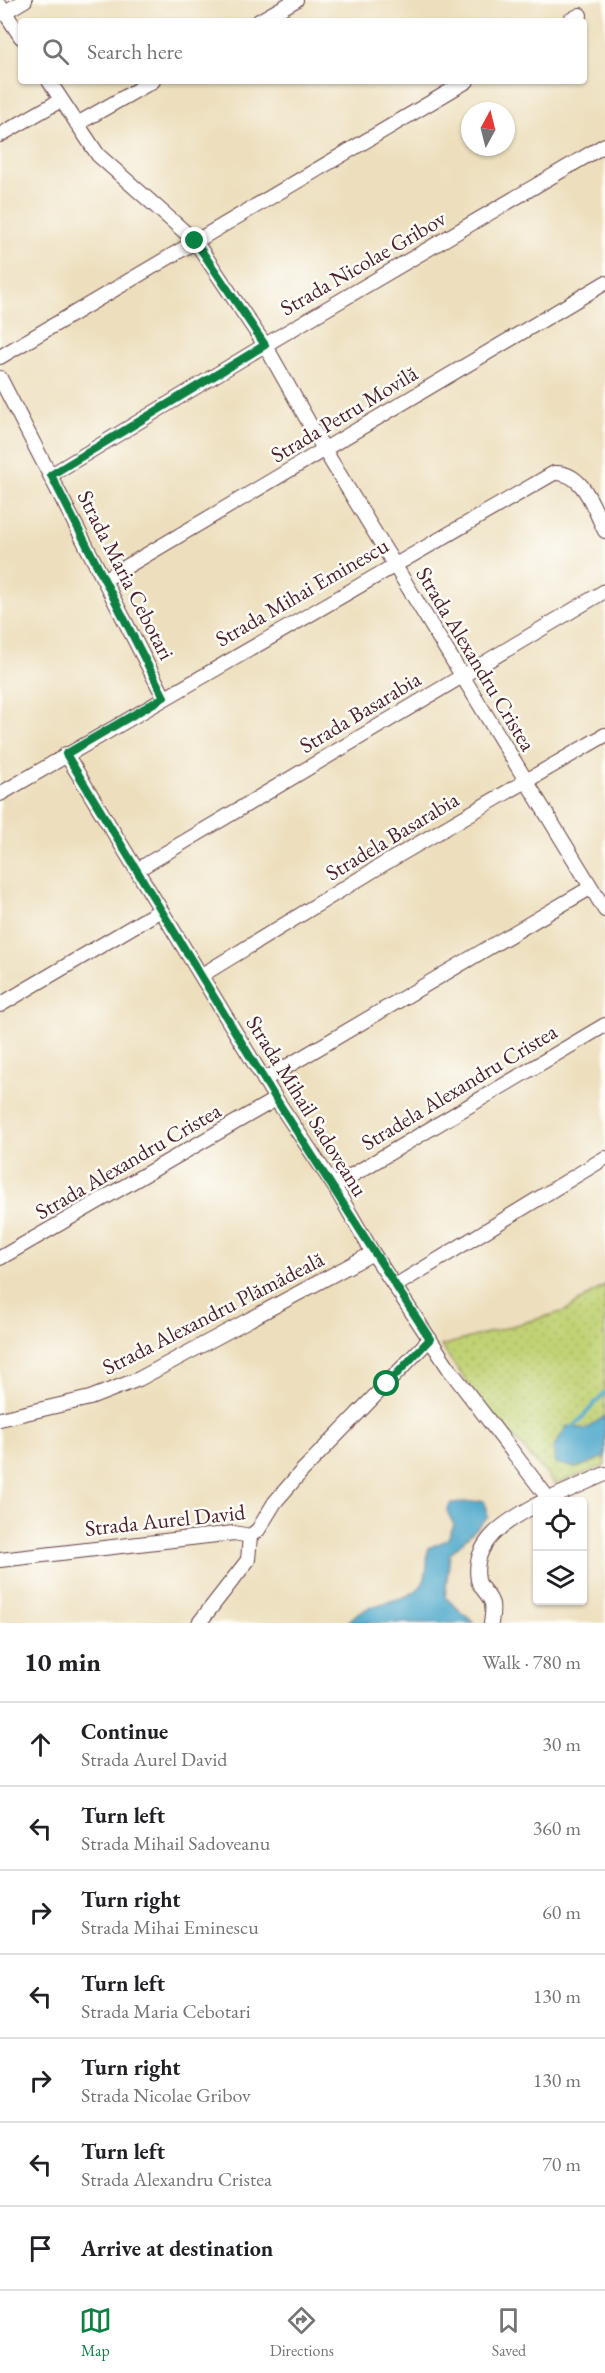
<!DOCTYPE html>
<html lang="en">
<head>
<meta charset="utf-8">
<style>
  body { margin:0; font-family:"EB Garamond",serif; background:#f2f2f2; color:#202124 }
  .controls { position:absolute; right:18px; bottom:18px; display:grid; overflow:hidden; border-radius:6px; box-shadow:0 2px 4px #0004 }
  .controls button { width:54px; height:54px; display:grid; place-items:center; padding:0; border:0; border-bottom:2px solid #e0e0e0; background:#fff; color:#202124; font:30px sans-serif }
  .compass { position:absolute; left:461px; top:102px; width:54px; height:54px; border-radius:50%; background:#fff; box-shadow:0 2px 4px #0004; rotate:7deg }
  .stop { position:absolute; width:18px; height:18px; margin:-14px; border:4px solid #0b8043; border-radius:50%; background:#fff }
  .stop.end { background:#0b8043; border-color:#fff; box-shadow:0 2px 6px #0008 }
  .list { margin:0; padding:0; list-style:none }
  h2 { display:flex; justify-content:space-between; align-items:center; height:78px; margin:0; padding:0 24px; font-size:26px }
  h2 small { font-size:20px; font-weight:400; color:#757577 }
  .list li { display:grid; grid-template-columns:39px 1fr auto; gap:18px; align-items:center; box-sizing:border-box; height:84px; padding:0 24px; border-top:2px solid #e0e0e0 }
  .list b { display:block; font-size:22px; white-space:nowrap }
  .list p { margin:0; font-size:20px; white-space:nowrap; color:#757577 }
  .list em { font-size:20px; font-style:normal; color:#757577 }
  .icon { flex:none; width:33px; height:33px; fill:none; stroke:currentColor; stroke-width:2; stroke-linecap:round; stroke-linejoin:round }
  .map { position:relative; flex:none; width:605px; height:1623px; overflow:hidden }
  .search { position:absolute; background:#fff; box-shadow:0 2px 4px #0004; left:18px; right:18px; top:18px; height:66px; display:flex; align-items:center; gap:15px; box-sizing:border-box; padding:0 21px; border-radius:6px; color:#757577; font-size:22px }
  .sheet { height:666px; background:#fff }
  nav { display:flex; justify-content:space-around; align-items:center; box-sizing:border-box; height:84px; border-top:2px solid #e0e0e0; background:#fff; font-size:16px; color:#757577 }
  nav a { display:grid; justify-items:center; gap:3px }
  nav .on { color:#0b8043 }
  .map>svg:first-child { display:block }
  .grass { fill:url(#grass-dots); stroke:#867850; stroke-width:1.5 }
  .water { fill:#4ca7ca; stroke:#4b637a; stroke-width:1.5 }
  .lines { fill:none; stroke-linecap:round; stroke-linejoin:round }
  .stream { stroke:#4ca7ca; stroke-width:4 }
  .minor-casing { stroke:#623c41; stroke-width:16 }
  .minor { stroke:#fff; stroke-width:14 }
  .route { stroke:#0b8043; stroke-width:8 }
  .labels { text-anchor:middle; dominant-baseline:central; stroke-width:5; stroke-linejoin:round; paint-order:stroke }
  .street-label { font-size:22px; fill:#4a1f2b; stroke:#fdfcf7 }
</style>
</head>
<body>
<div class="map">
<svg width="605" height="1623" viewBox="0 0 605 1623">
  <defs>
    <pattern id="grass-dots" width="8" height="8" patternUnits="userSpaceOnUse" patternTransform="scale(1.5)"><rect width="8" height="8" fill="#c1d274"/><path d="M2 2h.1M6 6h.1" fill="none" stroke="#a7b465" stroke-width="1.8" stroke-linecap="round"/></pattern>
  </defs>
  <rect width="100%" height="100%" fill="#fdfcf7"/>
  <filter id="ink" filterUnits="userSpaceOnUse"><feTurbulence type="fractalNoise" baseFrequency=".0167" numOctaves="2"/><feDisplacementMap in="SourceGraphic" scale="12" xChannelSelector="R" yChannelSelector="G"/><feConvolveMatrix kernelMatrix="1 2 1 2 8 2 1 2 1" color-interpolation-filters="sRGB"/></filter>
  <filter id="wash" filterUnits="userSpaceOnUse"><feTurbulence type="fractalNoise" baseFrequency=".008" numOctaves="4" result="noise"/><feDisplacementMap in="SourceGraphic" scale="24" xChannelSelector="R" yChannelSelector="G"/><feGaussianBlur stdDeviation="1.35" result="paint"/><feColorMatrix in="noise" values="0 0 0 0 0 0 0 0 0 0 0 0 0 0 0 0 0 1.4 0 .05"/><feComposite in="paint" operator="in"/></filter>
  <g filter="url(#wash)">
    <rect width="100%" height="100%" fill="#eddfbd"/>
    <path class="grass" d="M605,1285V1466L555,1484L476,1395L441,1346L565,1311Z"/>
    <path class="water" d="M605,1416V1457L577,1468L556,1463L553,1449L567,1426L586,1429Z
      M484,1501L488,1517L450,1554L445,1597L474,1623H348C364,1598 413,1606 424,1581C428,1572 427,1558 428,1548L447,1540L454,1525L447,1511L451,1503Z"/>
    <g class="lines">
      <path class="stream" d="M574,1427L605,1392"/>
    </g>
  </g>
  <g filter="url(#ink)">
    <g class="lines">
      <g class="minor-casing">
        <path id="minor" d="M0,5L21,37
          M5,12L25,0
          M259,21L296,0
          M569,21L580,15
          M49,81L98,155L195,241L265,345L325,451L605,910
          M77,124L153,81
          M0,135L61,100
          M0,357L467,81
          M0,378L164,697
          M51,475L265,345L605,145
          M104,580L605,283
          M66,754L276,1099L334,1186L373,1253L450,1370L548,1498
          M0,794L554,473C584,471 593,508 605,531
          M137,870L605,591
          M202,975L382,865L605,735
          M0,1005L161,910
          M264,1080L590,888
          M334,1186L605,1025
          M0,1258L276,1099
          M395,1286L605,1158
          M0,1419L90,1398L139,1379L373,1253
          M542,1502L605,1474
          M0,1560L234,1533L250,1536L258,1530L275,1502L301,1472L430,1339
          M199,1623L248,1560L250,1536
          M491,1623C492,1617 493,1610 492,1604C490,1595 480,1589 478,1580C471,1541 508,1520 538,1504"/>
      </g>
      <use href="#minor" class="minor"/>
    </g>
  </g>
  <g class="lines" filter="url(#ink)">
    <path class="route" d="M195,241L265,345L51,475L164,697L66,754L276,1099L430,1339L387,1384"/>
  </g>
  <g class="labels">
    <g class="street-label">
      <text transform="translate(363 263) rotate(-30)">Strada Nicolae Gribov</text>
      <text transform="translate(344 414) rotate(-31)">Strada Petru Movilă</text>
      <text transform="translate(126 575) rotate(63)">Strada Maria Cebotari</text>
      <text transform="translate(302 592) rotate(-30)">Strada Mihai Eminescu</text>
      <text transform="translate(476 659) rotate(59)">Strada Alexandru Cristea</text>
      <text transform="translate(360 712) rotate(-31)">Strada Basarabia</text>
      <text transform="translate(392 836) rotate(-31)">Stradela Basarabia</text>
      <text transform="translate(459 1087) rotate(-31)">Stradela Alexandru Cristea</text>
      <text transform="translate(307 1106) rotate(58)">Strada Mihail Sadoveanu</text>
      <text transform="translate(128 1161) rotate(-30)">Strada Alexandru Cristea</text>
      <text transform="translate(213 1313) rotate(-27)">Strada Alexandru Plămădeală</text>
      <text transform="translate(165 1520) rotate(-6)">Strada Aurel David</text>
    </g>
  </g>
</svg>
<div class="controls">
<button><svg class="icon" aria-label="locate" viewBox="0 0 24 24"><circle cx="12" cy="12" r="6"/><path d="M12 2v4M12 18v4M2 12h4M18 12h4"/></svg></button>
<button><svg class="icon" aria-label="layers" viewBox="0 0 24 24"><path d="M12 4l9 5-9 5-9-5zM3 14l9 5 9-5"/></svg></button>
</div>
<svg class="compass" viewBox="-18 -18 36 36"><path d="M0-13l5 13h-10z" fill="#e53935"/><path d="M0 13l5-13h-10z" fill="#757577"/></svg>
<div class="stop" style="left:387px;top:1384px"></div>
<div class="stop end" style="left:195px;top:241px"></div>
<div class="search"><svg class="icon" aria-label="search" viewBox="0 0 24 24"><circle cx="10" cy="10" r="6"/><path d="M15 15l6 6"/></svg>Search here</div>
</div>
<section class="sheet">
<h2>10 min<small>Walk · 780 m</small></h2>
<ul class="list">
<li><svg class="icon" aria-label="ahead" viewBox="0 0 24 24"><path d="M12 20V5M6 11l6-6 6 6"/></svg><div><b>Continue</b><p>Strada Aurel David</p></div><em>30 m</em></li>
<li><svg class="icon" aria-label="left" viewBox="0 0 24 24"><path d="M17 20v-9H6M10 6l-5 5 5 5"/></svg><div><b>Turn left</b><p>Strada Mihail Sadoveanu</p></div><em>360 m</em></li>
<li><svg class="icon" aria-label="right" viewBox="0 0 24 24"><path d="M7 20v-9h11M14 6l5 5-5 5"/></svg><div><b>Turn right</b><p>Strada Mihai Eminescu</p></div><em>60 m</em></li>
<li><svg class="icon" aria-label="left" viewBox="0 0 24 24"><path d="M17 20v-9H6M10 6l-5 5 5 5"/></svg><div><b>Turn left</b><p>Strada Maria Cebotari</p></div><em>130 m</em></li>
<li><svg class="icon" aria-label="right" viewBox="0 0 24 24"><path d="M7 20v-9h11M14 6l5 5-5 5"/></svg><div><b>Turn right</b><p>Strada Nicolae Gribov</p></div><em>130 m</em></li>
<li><svg class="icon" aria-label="left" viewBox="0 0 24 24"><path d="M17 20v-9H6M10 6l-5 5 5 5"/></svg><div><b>Turn left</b><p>Strada Alexandru Cristea</p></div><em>70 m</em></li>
<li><svg class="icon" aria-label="arrive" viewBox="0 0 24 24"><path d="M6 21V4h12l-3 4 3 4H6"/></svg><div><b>Arrive at destination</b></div></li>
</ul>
</section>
<nav>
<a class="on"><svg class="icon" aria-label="map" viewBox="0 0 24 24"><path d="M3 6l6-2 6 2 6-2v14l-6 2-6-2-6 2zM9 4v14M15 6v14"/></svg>Map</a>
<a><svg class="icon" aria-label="directions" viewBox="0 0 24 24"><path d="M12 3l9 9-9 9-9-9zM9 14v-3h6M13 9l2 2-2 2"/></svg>Directions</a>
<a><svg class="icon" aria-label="saved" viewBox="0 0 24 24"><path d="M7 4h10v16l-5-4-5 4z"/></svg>Saved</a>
</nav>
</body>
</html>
